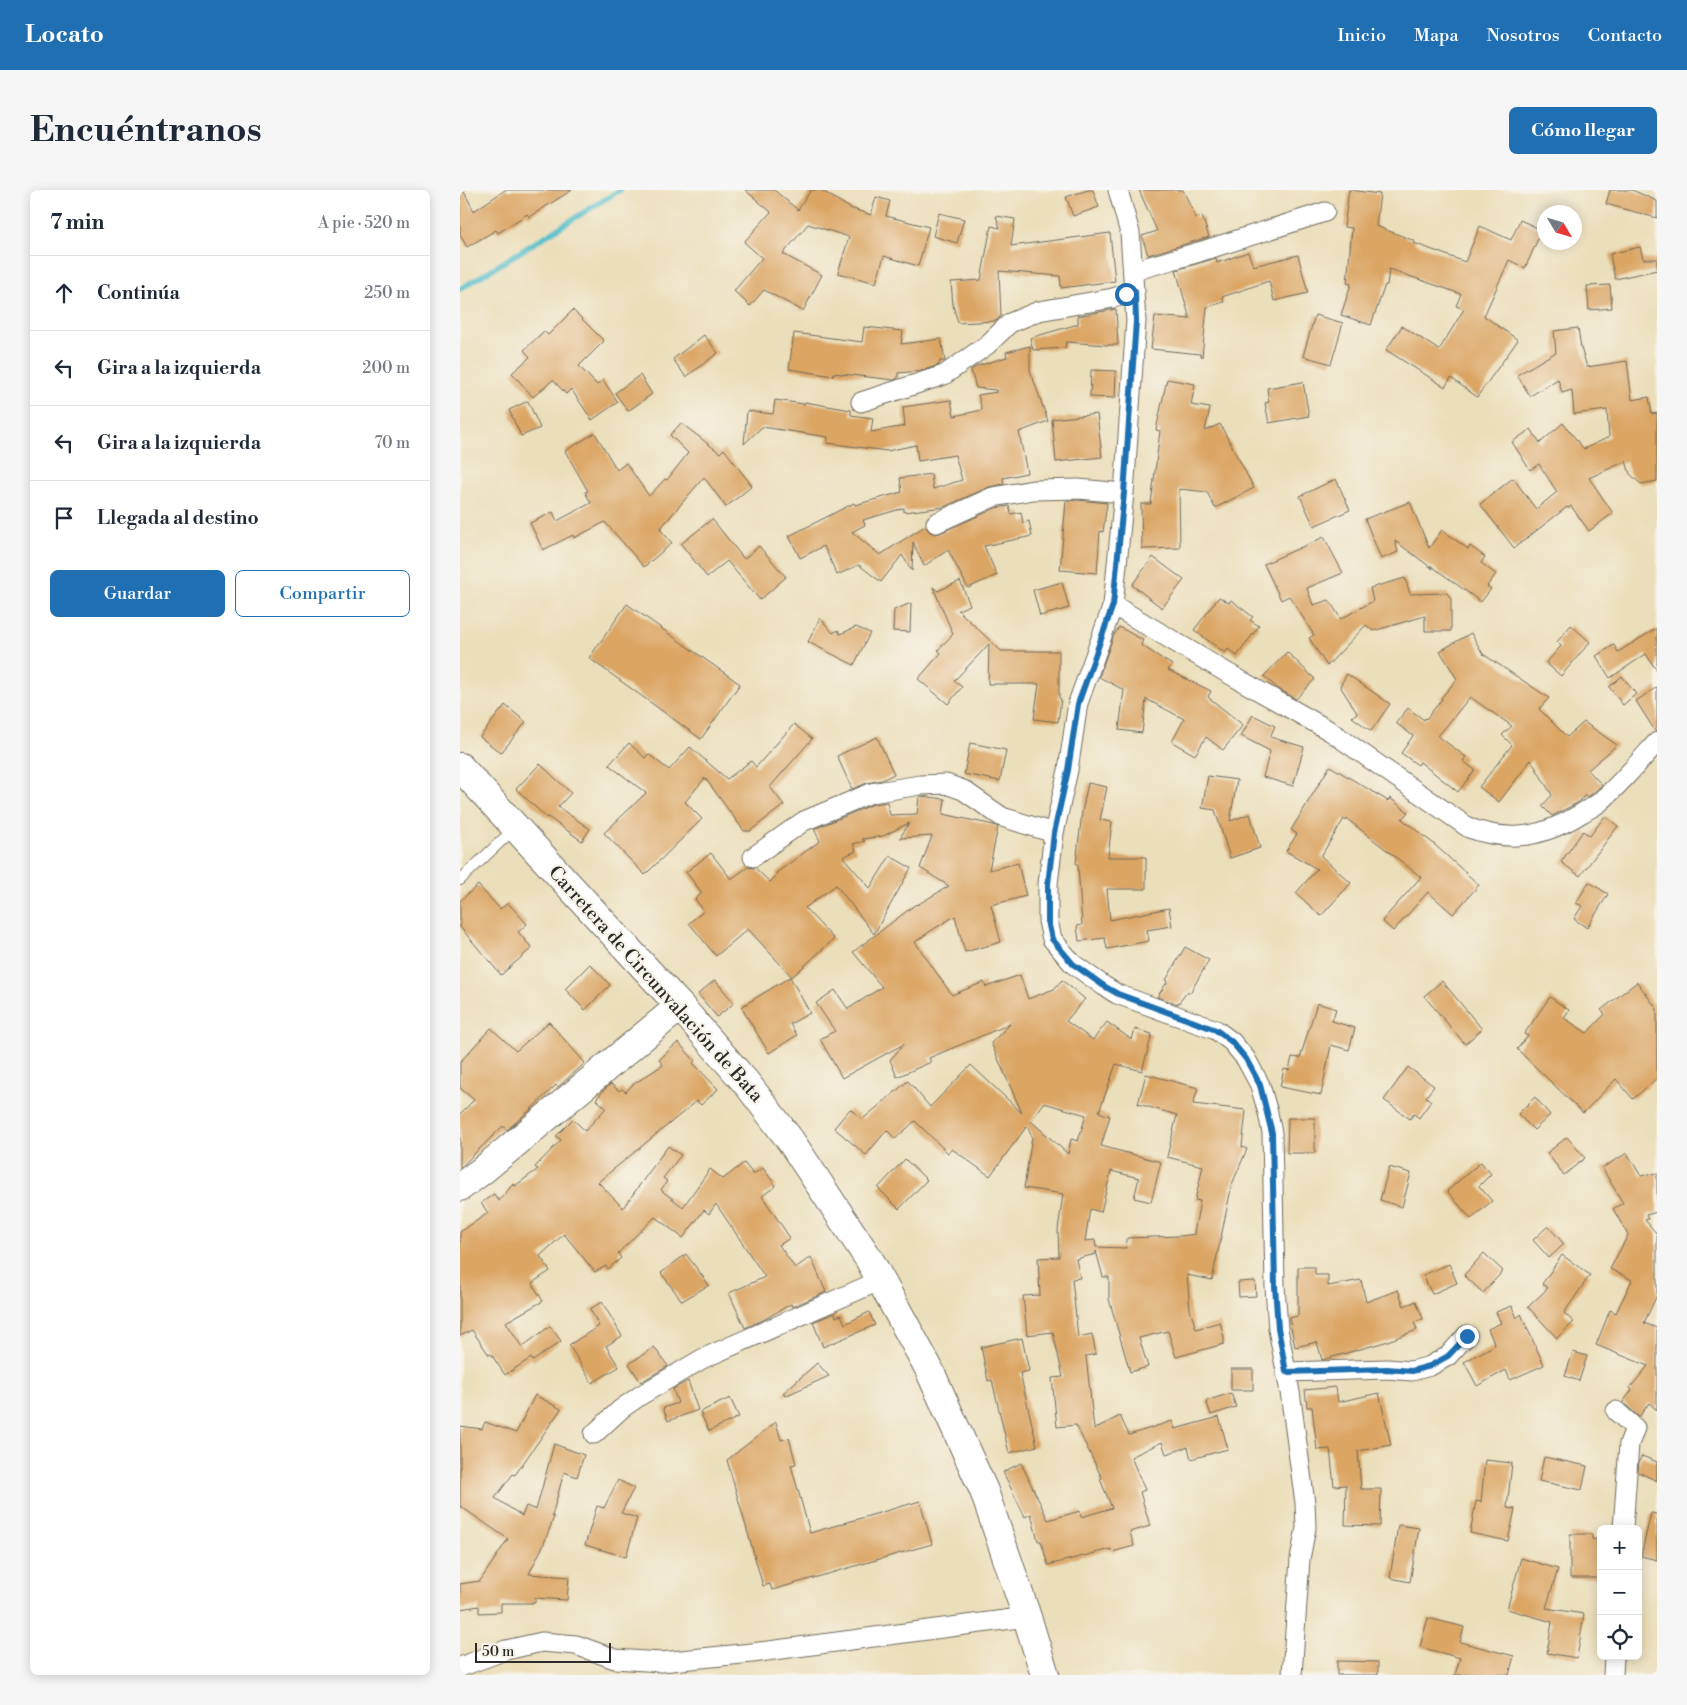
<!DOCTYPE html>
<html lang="es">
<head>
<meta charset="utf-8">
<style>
  body { margin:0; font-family:"Libre Bodoni",serif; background:#f6f6f7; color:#1f2937 }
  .controls { position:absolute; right:15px; bottom:15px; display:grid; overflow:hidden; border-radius:8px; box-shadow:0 2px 12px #0003 }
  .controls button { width:45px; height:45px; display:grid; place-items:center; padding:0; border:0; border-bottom:1px solid #e0e1e3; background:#fff; color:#1f2937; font:25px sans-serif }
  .compass { position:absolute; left:1077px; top:15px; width:45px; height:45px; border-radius:50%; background:#fff; box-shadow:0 2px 12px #0003; rotate:128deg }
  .scale { position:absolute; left:15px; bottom:12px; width:136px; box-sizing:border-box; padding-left:5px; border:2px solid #2b2b2b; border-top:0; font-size:14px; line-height:18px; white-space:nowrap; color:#2b2b2b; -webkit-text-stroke:4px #f7f3e8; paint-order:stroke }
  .stop { position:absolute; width:15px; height:15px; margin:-11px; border:4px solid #1f6fb2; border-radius:50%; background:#fff }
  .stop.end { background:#1f6fb2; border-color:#fff; box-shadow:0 1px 5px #0008 }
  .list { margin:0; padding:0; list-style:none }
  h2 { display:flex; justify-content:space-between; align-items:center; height:65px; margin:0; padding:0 20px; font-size:21px }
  h2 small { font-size:16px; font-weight:400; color:#747a83 }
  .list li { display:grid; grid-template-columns:32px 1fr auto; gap:15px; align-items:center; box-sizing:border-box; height:75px; padding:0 20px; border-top:1px solid #e0e1e3 }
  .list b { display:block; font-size:19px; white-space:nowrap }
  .list em { font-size:16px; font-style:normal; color:#747a83 }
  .actions { display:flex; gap:10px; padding:15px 20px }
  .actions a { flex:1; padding:11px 0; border:1px solid #1f6fb2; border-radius:8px; text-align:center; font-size:18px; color:#1f6fb2 }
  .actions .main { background:#1f6fb2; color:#fff }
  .icon { flex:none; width:28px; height:28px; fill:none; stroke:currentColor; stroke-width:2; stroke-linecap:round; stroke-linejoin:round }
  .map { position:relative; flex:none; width:1197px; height:1485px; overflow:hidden; border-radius:8px }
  header { display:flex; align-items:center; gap:30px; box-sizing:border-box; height:70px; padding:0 25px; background:#1f6fb2; color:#fff }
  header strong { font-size:24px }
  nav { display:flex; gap:28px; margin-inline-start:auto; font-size:18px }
  .intro { display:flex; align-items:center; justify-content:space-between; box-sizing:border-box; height:120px; padding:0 30px }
  h1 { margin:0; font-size:35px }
  .button { padding:12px 22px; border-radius:8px; background:#1f6fb2; color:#fff; font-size:18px; font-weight:700 }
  main { display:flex; gap:30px; padding:0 30px }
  aside { flex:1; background:#fff; border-radius:8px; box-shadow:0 2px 12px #0003 }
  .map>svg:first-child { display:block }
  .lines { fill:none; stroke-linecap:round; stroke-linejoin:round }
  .stream { stroke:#50bdc9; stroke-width:5.5 }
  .building { fill:#dba563; fill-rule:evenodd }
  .lane-casing { stroke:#6e6a5d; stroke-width:12 }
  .street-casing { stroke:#6e6a5d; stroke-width:21 }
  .secondary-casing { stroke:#6e6a5d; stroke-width:30 }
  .primary-casing { stroke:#6e6a5d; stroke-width:30 }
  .lane { stroke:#fff; stroke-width:10 }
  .street { stroke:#fff; stroke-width:19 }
  .secondary { stroke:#fff; stroke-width:28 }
  .primary { stroke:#fff; stroke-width:28 }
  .route { stroke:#1f6fb2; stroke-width:6 }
  .labels { text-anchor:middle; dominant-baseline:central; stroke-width:4.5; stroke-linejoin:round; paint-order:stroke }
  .street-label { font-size:19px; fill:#2b2b2b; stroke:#f7f3e8 }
</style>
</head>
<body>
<header>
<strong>Locato</strong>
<nav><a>Inicio</a><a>Mapa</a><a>Nosotros</a><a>Contacto</a></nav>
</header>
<div class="intro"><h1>Encuéntranos</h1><a class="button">Cómo llegar</a></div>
<main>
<aside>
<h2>7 min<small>A pie · 520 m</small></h2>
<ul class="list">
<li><svg class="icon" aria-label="ahead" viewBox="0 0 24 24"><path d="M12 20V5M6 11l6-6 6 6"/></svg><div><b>Continúa</b></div><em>250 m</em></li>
<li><svg class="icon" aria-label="left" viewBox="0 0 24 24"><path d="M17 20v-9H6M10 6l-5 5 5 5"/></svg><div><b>Gira a la izquierda</b></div><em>200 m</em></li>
<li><svg class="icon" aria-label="left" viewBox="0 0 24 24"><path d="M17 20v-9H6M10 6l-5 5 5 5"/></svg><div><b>Gira a la izquierda</b></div><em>70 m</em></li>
<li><svg class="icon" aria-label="arrive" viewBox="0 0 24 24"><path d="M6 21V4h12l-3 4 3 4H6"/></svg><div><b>Llegada al destino</b></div></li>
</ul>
<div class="actions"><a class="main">Guardar</a><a>Compartir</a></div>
</aside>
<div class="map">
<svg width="1197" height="1485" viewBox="0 0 1197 1485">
  <rect width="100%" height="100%" fill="#f7f3e8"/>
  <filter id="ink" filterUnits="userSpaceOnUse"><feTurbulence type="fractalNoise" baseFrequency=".02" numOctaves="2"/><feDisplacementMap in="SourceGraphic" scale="10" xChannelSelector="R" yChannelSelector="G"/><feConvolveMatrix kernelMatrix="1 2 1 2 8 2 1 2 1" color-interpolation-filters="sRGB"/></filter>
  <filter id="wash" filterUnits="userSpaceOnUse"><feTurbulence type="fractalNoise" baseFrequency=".0096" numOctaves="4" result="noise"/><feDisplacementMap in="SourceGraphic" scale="20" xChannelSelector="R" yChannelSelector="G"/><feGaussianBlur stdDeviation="1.12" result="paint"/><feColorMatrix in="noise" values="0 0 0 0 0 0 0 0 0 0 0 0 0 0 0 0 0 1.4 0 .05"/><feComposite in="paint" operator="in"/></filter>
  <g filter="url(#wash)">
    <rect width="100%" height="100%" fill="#ebdeba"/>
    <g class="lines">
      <path class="stream" d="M0,99L160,0"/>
    </g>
    <g id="blocks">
      <path class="building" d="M0,0H3L14,21L45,0H112L69,27L67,24L38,43L36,40L7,57L0,45Z
        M285,0H314L338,20L351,0H361L390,18L411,25L416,7L430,11L426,26L469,37L458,76L424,66L416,93L378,83L389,47L348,34L323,64L362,85L343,121L304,100L290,116L274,101L302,68L284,52L311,22Z
        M628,0H633L639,17L613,26L606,7Z
        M679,0H723L736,28L742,26L749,47L688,65L682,46L697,41Z
        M889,0L920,4L916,36L955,51L954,53L1005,72L1020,36L1051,50L1060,30L1082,40L1065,78L1049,70L1024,126L1058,150L1017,207L991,188L985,197L926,160L942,136L979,160L1004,119L996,116L1001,104L929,79L927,95H925L911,135L881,125L891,94L887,93L892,38L884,37Z
        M1150,0H1172L1197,11V28L1146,14Z
        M479,23L504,29L497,53L473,46Z
        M536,26L555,29L551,56L650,43L655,91L601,98L600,86L539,81L541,126L536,131L498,133L493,115L491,92L521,90L531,36L540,38Z
        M1180,57L1183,69H1197V80L1155,89L1150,64Z
        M788,62L793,76L838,65L848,103L814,111L809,91L762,107L764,112L747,117L742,167L740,164L691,159L695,126L730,129L716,80L756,68L757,73Z
        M1150,95L1152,118L1129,120L1127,96Z
        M656,119L658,155H647L606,152L605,158L573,160L570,148L618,134V126Z
        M113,120L144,151L119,176L137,195L143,190L158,212L132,230L111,199L106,204L93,190L73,207L52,183L70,167L64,160L84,141L88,145Z
        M855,125L883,133L871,174L843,166Z
        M404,137L443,141L441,154L481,149L485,171H480L479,175L461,181L438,183V188L434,190L373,183V186L329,179L334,143L402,152Z
        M1118,138L1121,158L1127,177L1167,171L1172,210L1189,207L1192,224L1197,223V291L1181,294L1170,284L1166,271L1129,288L1153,323L1129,341L1111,316L1108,318L1107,317L1054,358L1020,314L1053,288L1076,319L1097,302L1079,274L1070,280L1052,252L1071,239L1080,253L1103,233L1124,259L1149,247L1147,220L1114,224L1112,200L1102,203L1098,189L1070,206L1057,185L1091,165L1096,163L1094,141Z
        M244,145L258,163L226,187L213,169Z
        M570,156V180L588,231L559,242L567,283L543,288L544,294L529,297L484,317L444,322V318L403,330L405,335L392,342L420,365L465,336L470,342L475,344L480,343L536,318L549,316L551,324L561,322L563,333L569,331L572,346L524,356L537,385L508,398L488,360L464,376L453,352L452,381L442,365L421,392L399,375L377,385L364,356L340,368L329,346L394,313L395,315L442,302L440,288L471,284L473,299L502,290L495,265L458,271L456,255L427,261L367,253L368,247L302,237L284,254L287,221L313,224L315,210L344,214L345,212L391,220V225L413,228L411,242L445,236L443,217L491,210L494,226L522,220L518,205L537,202L536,200L516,198L511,180L517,176L547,167L546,162Z
        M631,180L656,181L655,208L630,207Z
        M180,185L192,204L168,221L155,203Z
        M707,189L735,194L731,215L750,218L745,241L760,234L794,298L755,318L747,302L719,299L720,358L682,359L681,314H691L700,241L696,240Z
        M843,192L849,226L809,233L805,213L809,212L807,198Z
        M68,211L80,238L61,246L49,220Z
        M637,224L642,267L596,272L592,229Z
        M221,233L260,263L264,259L292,296L266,317L244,287L200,339L212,353L184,377L145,332L114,348L113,345L83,360L70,333L93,322L97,331L131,313L125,302L128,301L105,261L135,243L157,280L166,273L189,306L205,289L207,290L228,263L210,245Z
        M876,289L890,320L854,336L840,306Z
        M618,310L647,313L643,342L640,341L637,383L600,380L606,311Z
        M950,312L969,358L982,340L1008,359L1010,356L1025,367L1021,373L1036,384L1027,396L1031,399L1021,412L970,375L973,379L935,351L938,362L921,369L905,329Z
        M252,329L284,369L299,356L326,387L300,410L267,371L247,387L221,354Z
        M864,347L883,383L847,398L853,415L869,410L881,429L913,411L910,398L945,388L950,404L987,403L991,409V441H965V426L913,441L906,435L867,476L849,448L854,445L829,406L821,410L804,374Z
        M693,367L724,390L702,418L672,395Z
        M500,391L510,415L498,420L541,461H599V508L601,509L598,532L574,529L579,494H528L529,454L494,491L502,497L488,514L458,489L481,463L478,460L493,444L473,397L478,401Z
        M602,392L609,418L580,426L573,400Z
        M759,407L769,413L771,410L793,427L790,430L799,436L777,466L768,459L765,463L734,440Z
        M451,413L450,442L433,441L434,420Z
        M167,414L280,494L241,549L129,468Z
        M360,428L373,443L378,440L380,444L396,437L410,443L394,475L348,452Z
        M1111,435L1130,452L1101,486L1086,473L1101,456L1097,452Z
        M659,437L683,450L681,455L712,475L708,480L751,501L748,507L783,535L763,560L746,547L735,565L712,552L724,529L686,509L682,543L659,540L664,500L639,487L653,447Z
        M1197,438V481L1186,464L1150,488L1136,466L1154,455L1158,462Z
        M1011,443L1023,464L1089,508L1079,519L1107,547L1124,532L1157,555L1128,580L1142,595L1132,604L1127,607L1125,605L1119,612L1092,626L1082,616L1092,605L1071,570L1039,612L1019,597L1052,555L1042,545L1052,536L1010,507L978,546L1006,567L1003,571L1015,580L998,602L960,572L958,575L941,563L953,546L936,533L948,518L964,530L965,528L966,529L982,509L981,508L997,489L980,461Z
        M827,462L855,489L836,509L817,498L804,486Z
        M887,484L930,514L911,541L892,527L897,523L880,496Z
        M1162,486L1176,504L1163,515L1149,497Z
        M1197,497V541H1195L1176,511Z
        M45,515L66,532L41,563L20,547Z
        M793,525L815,536L810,547L844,557L833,596L803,587L810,561L781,546Z
        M334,534L352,549L310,597L324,615L290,641H284L245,588L225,612L242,629L185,685L144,643L186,603L149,575L169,553L185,568L188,564L209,580L230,557L267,589L291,571L296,577Z
        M417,547L434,584L422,590L407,593L392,599L377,566Z
        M510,553L546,560L540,591L504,584Z
        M80,574L111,603L98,617L130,639L122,651L88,627L87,628L56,599Z
        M870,576L928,611L930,608L948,622L942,629L974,654L1019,695L993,724L968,702L933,741L922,731L961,687L887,629L886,631L884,629L861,666L891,693L861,726L836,703L857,679L826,661L837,644L831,640Z
        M748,586L777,590L770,631L790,624L800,658L770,668L755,620L742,618Z
        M628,593L647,597L640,630L652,632L648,667H686V699H647L650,730L709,718L712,736L687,740L689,751L647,759L645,748L619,751L617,736L622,735L618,675L616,674L622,622Z
        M461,606L485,609L483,624L534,635L538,637L529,680L558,673L566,706L531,715L541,752L505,762L495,726L469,742L455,752L492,805L524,792L526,797L560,785L568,809L594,799L602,790L625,809L606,831L633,850L647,832L672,850L675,839L692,844L682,881L656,874L639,922L650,926L641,956L701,972L691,1012L674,1008L679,988L651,981L641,1022L630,1019L625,1051L635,1050L636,1057L666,1058L667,1048L720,1046L736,1044L734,1043L740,1011L735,1010L743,976L707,967L717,925L678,914L686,884L738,898L733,914L786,920L782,957L787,959L770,999H771L752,1090L727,1085L730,1120L736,1139L760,1132L764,1148V1154L716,1167L708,1141L679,1148L688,1177L670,1182L649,1109V1087H643L636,1061V1064L616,1069L620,1088L612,1089L618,1147L632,1144L636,1164L626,1166L634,1239L660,1226L669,1245L712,1231L715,1239L759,1227L768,1259L731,1269L728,1257L706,1264L702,1252L671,1267L685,1300L680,1302L690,1336L670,1342L674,1356L652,1362L651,1359L588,1375L581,1351H578L571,1324L565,1327L543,1282L561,1273L588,1330L620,1321L621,1327L652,1318L640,1289L642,1288L616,1235L597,1237L592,1188L603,1187L593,1142L567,1145L563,1106L580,1105L578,1068L599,1067L598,1040L603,1004L564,998L572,947L567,936L530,986L492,959L488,963L455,931L435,949L427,940L406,965L374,938L390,919L403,929L448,891L470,917L511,875L562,923L531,853L550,834L469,868L471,872L437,887L430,870L444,854L382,888L360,849L375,841L356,813L375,800L388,819L422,797L393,762L456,714L457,715L489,696L460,678L472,646L440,648L449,633L423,646L402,649L405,651L393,654L396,661L383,667L410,698L430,666L451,678L414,744L376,695L345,718L374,749L332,787L288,739L256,766L229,733L244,721L235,709L242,703L226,682L251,663L271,689L288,677L295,678L310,692L317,685L316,683L360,651L354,639L414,614L427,612L430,625L457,624L459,607ZM584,913L626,925L618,951L611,949L608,964L571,931Z
        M1145,626L1158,636L1120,686L1101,672L1123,641L1130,646Z
        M1129,692L1148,704L1127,738L1114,729L1122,716L1116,713Z
        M18,695L40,719L48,713L67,734L58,742L72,758L41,785L0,737V711Z
        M725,757L749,770L730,803L727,802L718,814L697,807L708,791L706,790Z
        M130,774L150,795L125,820L105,799Z
        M330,787L350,823L330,834L337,845L309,863L281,817Z
        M255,790L274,813L257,827L238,804Z
        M982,791L1022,839L1005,854L964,806Z
        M1177,792L1197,819V888L1173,909L1156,889L1123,923L1057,859L1068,846L1064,844L1090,807L1109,820L1104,828L1127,843L1145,824L1141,820Z
        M857,813L876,819L872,831L895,838L889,860L871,855L861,905L820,897L824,879L829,880L832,867L840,868Z
        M89,832L125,873L98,897L96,895L70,920L47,940L43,936L0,978V924L14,910L0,898V872L31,838L56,861Z
        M218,852L235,871L233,873L258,899L241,915L237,911L138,992L163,1018L208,956L221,965L203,988L207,991L201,1000L223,1017L250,979L263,989L284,973L293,984L303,978L316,996L302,1006L330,1048L319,1055L335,1078L351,1067L366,1102L332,1117L331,1114L305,1129L285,1138L269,1103L305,1087L256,1014L249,1024L244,1020L223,1048L195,1027L158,1063L161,1068L148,1079L146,1076L135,1082L104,1044L80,1066L90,1081L72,1093L83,1111L46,1132L62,1157L90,1136L101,1151L73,1171L71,1168L45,1185L31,1164L29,1165L12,1140L0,1146V1042L28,1023L21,1013L34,1004L39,1011L53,994L55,996L78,979L75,977L101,950L96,946L113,929L125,941L146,918L136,909L146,898L151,894L159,901L162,899L166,902L172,895L203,875L199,870Z
        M948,877L974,896L966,907L971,911L959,928L954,924L950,929L924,910Z
        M1075,907L1090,925L1074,940L1058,924Z
        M828,928H855V963H827Z
        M1107,947L1125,968L1104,985L1087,963Z
        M1167,963L1181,986L1197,983V1022L1186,1025L1188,1029L1185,1030L1197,1044V1105L1184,1133L1197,1138V1220L1189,1213L1179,1227L1163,1212L1172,1200L1170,1198L1188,1176L1136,1155L1150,1120L1156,1123L1172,1090L1150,1079L1168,1045L1153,1019L1163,1013L1142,978Z
        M445,969L467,990L439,1019L418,998Z
        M1021,972L1031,984L1019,996L1032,1011L1011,1029L987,1001Z
        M929,977L951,983L942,1017L920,1010Z
        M1088,1036L1104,1054L1089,1068L1073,1050Z
        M1024,1063L1043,1081L1023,1103L1004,1085Z
        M226,1064L249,1095L222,1111L201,1083Z
        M1102,1065L1130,1085L1104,1123L1114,1132L1097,1148L1068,1117L1088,1098L1082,1094Z
        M989,1074L997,1093L972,1104L963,1085Z
        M838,1077H855V1085H868V1096L901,1090L906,1112L938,1100L944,1116L956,1111L963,1129L954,1132L957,1140L925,1152L862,1170L857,1152L835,1157L829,1128L838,1126Z
        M795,1091L796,1106L779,1107L778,1092Z
        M142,1112L162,1146L146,1156L159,1177L132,1193L109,1155L139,1136L130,1119Z
        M1052,1116L1057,1128L1061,1124L1084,1175L1050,1190L1046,1180L1017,1196L1004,1172L1035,1155L1028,1139L1041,1133L1036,1122Z
        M409,1122L415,1135L363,1157L353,1132L375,1123L376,1127L381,1125L385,1134Z
        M562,1148L569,1181L560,1183L577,1256L549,1263L532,1190L528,1191L521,1157Z
        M194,1157L208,1176L181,1192L169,1174Z
        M1113,1162L1127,1166L1119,1191L1105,1186Z
        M357,1173L369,1186L325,1206L323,1203Z
        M771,1179H793V1200H771Z
        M228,1191L238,1220L208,1231L203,1218L218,1213L213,1199Z
        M876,1197L878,1212L919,1203L931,1255L898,1261L901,1299H921L920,1336L885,1335L886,1295L874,1296L870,1259L857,1260L852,1217H847L845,1200Z
        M771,1203L776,1217L751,1225L746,1211Z
        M75,1205L101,1219L55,1285L53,1284L35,1308L62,1326L66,1316L76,1320L94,1254L124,1265L117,1287L104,1282L92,1326L94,1327L83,1356L69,1384L109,1387L107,1410L75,1408V1413H41V1422L19,1423V1416L0,1419V1394L20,1391L48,1349L0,1316V1236L22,1239L25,1232L56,1243Z
        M270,1208L279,1227L249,1241L240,1222Z
        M316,1232L321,1250L329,1248L336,1274L331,1275L350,1343L460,1311L472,1354L312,1400L310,1394L303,1396L267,1270Z
        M1182,1266L1197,1272V1291L1178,1282L1179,1271Z
        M1084,1267L1127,1276L1122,1300L1079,1291Z
        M1025,1270L1052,1273L1047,1318L1055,1319L1048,1351L1010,1343L1016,1311L1021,1312Z
        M158,1290L174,1298L161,1323L177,1328L166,1367L125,1355L137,1316L144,1318Z
        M1191,1323L1197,1324V1370L1181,1366Z
        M938,1335L959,1338L950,1392L930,1388Z
        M1110,1344H1132V1349L1141,1350V1388H1110Z
        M1061,1368L1098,1379L1086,1418L1124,1424L1117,1468L1087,1463L1092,1432L1047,1419Z
        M968,1428L1004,1437L1000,1452L1054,1466L1049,1485H995L1000,1468L960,1457Z
        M877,1471L918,1472V1485H877Z"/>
    </g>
  </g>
  <g filter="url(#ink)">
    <use href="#blocks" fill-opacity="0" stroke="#6e6a5d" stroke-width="1"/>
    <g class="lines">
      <g class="lane-casing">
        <path id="lane" d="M0,690L55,638"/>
      </g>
      <g class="street-casing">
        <path id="street" d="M658,0L670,43L676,131L664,303L653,415L618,513L608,580L594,643L588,694V731L592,749L613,774L644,796L657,804L756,840L772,852L786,869L800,895L808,923L812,943L815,1096L818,1139L830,1202L845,1313L846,1338L840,1369L832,1485
          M673,81L739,62L865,22
          M401,212L484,185L527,155L550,133L579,121L653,108L675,101
          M476,333L533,307L573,300L618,299L664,303
          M653,415L764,481L870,541L1009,638C1052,653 1083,647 1122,623C1128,619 1136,616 1141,611C1161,593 1179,572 1197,552
          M293,667L344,631L411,603L460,595L486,594L503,600L542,627L594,643
          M826,1182L927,1179L952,1181L970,1176L988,1166L1007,1145
          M1156,1221L1175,1238L1169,1254L1163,1339
          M134,1244L161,1219L181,1205L242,1169L421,1090
          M0,1477L46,1460L82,1452L116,1455L155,1469L201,1472L292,1463L567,1427
          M1153,1485L1154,1466"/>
      </g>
      <g class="secondary-casing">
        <path id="secondary" d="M0,997L23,980L220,816"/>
      </g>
      <g class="primary-casing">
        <path id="primary" d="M0,577L220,816L288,895L330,950L409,1069L468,1177L524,1301L567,1427L585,1485"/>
      </g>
      <use href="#lane" class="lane"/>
      <use href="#street" class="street"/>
      <use href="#secondary" class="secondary"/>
      <use href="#primary" class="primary"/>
    </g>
  </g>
  <g class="lines" filter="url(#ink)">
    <path class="route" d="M666,104L675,101L676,131L664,303L653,415L618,514L608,580L594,643L588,694V731L592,749L613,774L644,796L658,804L756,840L772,852L786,869L800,895L812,943L815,1096L818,1138L826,1182L927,1179L952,1181L970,1176L988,1166L1007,1146"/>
  </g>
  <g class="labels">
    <g class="street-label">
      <text transform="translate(196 794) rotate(48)">Carretera de Circunvalación de Bata</text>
    </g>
  </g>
</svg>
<div class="controls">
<button>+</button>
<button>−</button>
<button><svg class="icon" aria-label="locate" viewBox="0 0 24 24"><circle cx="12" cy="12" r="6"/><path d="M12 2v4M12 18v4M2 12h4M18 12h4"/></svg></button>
</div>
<svg class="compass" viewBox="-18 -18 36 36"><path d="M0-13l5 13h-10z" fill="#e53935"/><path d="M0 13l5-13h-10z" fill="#747a83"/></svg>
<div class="scale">50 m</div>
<div class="stop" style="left:666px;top:104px"></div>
<div class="stop end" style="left:1007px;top:1146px"></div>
</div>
</main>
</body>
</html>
